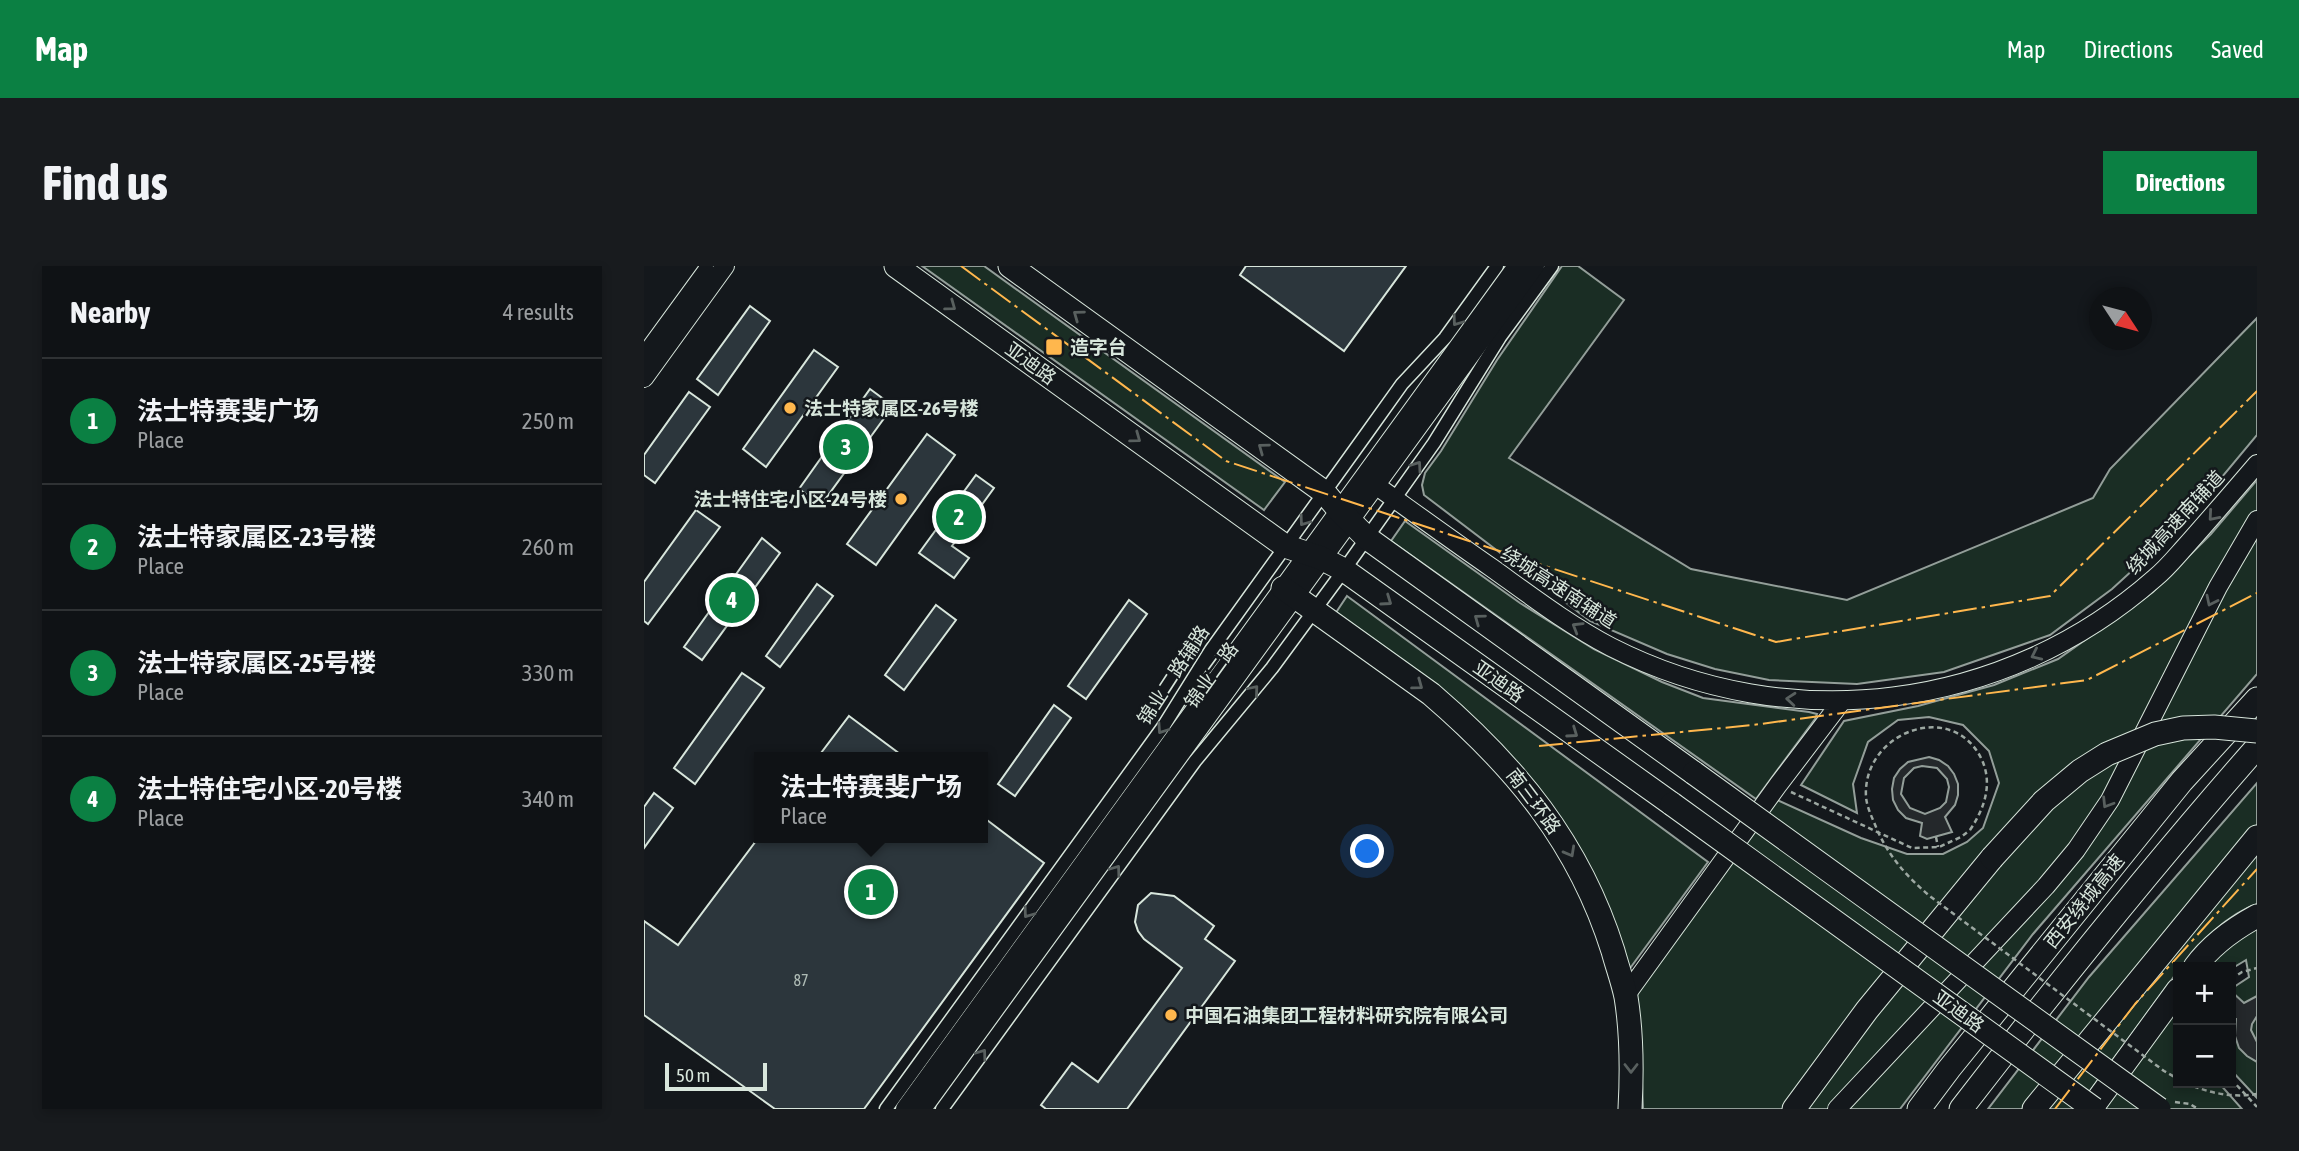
<!DOCTYPE html>
<html lang="en">
<head>
<meta charset="utf-8">
<style>
  body { margin:0; font-family:"Asap Condensed","Noto Sans SC",sans-serif; background:#181b1e; color:#f1f3f6 }
  .controls { position:absolute; right:21px; bottom:21px; display:grid; overflow:hidden; border-radius:0px; box-shadow:0 4px 10px #0003 }
  .controls button { width:63px; height:63px; display:grid; place-items:center; padding:0; border:0; border-bottom:2px solid #2f3234; background:#0f1215; color:#f1f3f6; font:35px sans-serif }
  .compass { position:absolute; left:1445px; top:21px; width:63px; height:63px; border-radius:50%; background:#0f1215; box-shadow:0 4px 10px #0003; rotate:126deg }
  .scale { position:absolute; left:21px; bottom:18px; width:102px; box-sizing:border-box; padding-left:7px; border:4px solid #d8e6dc; border-top:0; font-size:19px; line-height:24px; white-space:nowrap; color:#d8e6dc; -webkit-text-stroke:5px #14181c; paint-order:stroke }
  .you { position:absolute; left:724px; top:586px; width:24px; height:24px; margin:-18px; border:5px solid #fff; border-radius:50%; background:#1a73e8; box-shadow:0 0 0 10px #1a73e833 }
  .badge { display:grid; place-items:center; width:46px; height:46px; border-radius:50%; background:#0b8043; color:#fff; font-size:23px; font-weight:700 }
  .pin { position:absolute; translate:-50% -50%; border:4px solid #fff; box-shadow:0 2px 7px #0006 }
  .popup { position:absolute; left:110px; top:486px; width:234px; height:91px; box-sizing:border-box; display:grid; place-content:center; border-radius:0px; background:#0f1215; filter:drop-shadow(0 2px 5px #0005); font-size:23px; white-space:nowrap; color:#9b9ea0 }
  .popup b { font-size:26px; color:#f1f3f6 }
  .popup::after { content:''; position:absolute; left:50%; top:100%; margin-left:-14px; border:14px solid transparent; border-top-color:#0f1215 }
  .list { margin:0; padding:0; list-style:none }
  h2 { display:flex; justify-content:space-between; align-items:center; height:91px; margin:0; padding:0 28px; font-size:30px }
  h2 small { font-size:23px; font-weight:400; color:#9b9ea0 }
  .list li { display:grid; grid-template-columns:46px 1fr auto; gap:21px; align-items:center; box-sizing:border-box; height:126px; padding:0 28px; border-top:2px solid #2f3234 }
  .list b { display:block; font-size:26px; white-space:nowrap }
  .list p { margin:0; font-size:23px; white-space:nowrap; color:#9b9ea0 }
  .list em { font-size:23px; font-style:normal; color:#9b9ea0 }
  .map { position:relative; flex:none; width:1613px; height:843px; overflow:hidden; border-radius:0px }
  header { display:flex; align-items:center; gap:42px; box-sizing:border-box; height:98px; padding:0 35px; background:#0b8043; color:#fff }
  header strong { font-size:33px }
  nav { display:flex; gap:38px; margin-inline-start:auto; font-size:24px }
  .intro { display:flex; align-items:center; justify-content:space-between; box-sizing:border-box; height:168px; padding:0 42px }
  h1 { margin:0; font-size:49px }
  .button { padding:18px 32px; border-radius:0px; background:#0b8043; color:#fff; font-size:24px; font-weight:700 }
  main { display:flex; gap:42px; padding:0 42px }
  aside { flex:1; background:#0f1215; border-radius:0px; box-shadow:0 4px 10px #0003 }
  .map>svg:first-child { display:block }
  .green { fill:#1a2d24; stroke:#939e99; stroke-width:2 }
  .parking { fill:#24282b; stroke:#939e99; stroke-width:2; fill-rule:evenodd }
  .building { fill:#2c363c; stroke:#d8e6dc; stroke-width:2 }
  .lines { fill:none; stroke-linecap:round; stroke-linejoin:round }
  .street-casing { stroke:#d8e6dc; stroke-width:15 }
  .secondary-casing { stroke:#d8e6dc; stroke-width:20 }
  .highway-casing { stroke:#d8e6dc; stroke-width:25 }
  .path { stroke:#9da8a2; stroke-width:2.5; stroke-dasharray:5 3.5; stroke-linecap:butt }
  .street { stroke:#14181c; stroke-width:12 }
  .secondary { stroke:#14181c; stroke-width:18 }
  .highway { stroke:#14181c; stroke-width:23 }
  .highway-bridge-casing { stroke:#d8e6dc; stroke-width:25; stroke-linecap:butt }
  .path-bridge { stroke:#9da8a2; stroke-width:2.5; stroke-dasharray:5 3.5; stroke-linecap:butt }
  .highway-bridge { stroke:#14181c; stroke-width:23 }
  .power { stroke:#ffb74d; stroke-width:2; stroke-dasharray:24 5 3.5 5; stroke-linecap:butt }
  .oneway { stroke:#59605f }
  .poi-dot { fill:#ffb74d; stroke:#14181c; stroke-width:2.5 }
  .labels { text-anchor:middle; dominant-baseline:central; stroke-width:5; stroke-linejoin:round; paint-order:stroke }
  .number-label { font-size:16px; fill:#adbab4 }
  .poi-label { font-size:19px; font-weight:bold; fill:#d8e6dc; stroke:#14181c; text-anchor:start }
  .street-label { font-size:19px; fill:#d8e6dc; stroke:#14181c }
</style>
</head>
<body>
<header>
<strong>Map</strong>
<nav><a>Map</a><a>Directions</a><a>Saved</a></nav>
</header>
<div class="intro"><h1>Find us</h1><a class="button">Directions</a></div>
<main>
<aside>
<h2>Nearby<small>4 results</small></h2>
<ul class="list">
<li><span class="badge">1</span><div><b>法士特赛斐广场</b><p>Place</p></div><em>250 m</em></li>
<li><span class="badge">2</span><div><b>法士特家属区-23号楼</b><p>Place</p></div><em>260 m</em></li>
<li><span class="badge">3</span><div><b>法士特家属区-25号楼</b><p>Place</p></div><em>330 m</em></li>
<li><span class="badge">4</span><div><b>法士特住宅小区-20号楼</b><p>Place</p></div><em>340 m</em></li>
</ul>
</aside>
<div class="map">
<svg width="1613" height="843" viewBox="0 0 1613 843">
  <rect width="100%" height="100%" fill="#14181c"/>
  <path class="green" d="M278,0H340L641,216L620,244Z
    M918,0H934L980,34L865,192L1047,303L1203,334L1449,232L1466,203L1613,52V169L1538,259L1468,323L1406,369L1300,406L1213,418L1125,414L1071,403L1023,388L946,355L780,229L778,219L781,207L797,185L853,94Z
    M1613,214V408L1389,668L1256,843H999L996,766L989,730L1131,533L1217,572L1263,588H1299L1323,576L1339,562L1355,517L1345,485L1319,459L1285,451L1254,454L1224,476L1209,518L1213,547L1157,519L1200,455L1274,440L1350,419L1414,393L1509,326L1567,268Z
    M761,255L876,337L950,383L1018,416L1059,432L1165,446L1173,448L1171,453L1112,533L747,275Z
    M703,330L1064,596L984,705L935,585L691,348Z
    M1613,517V638C1582,649 1557,676 1537,701H1534V705L1433,843H1344L1445,711Z
    M1613,658V832L1587,804V723L1605,711L1602,694L1587,703L1560,701Z
    M1534,734V817H1575L1598,843H1455Z"/>
  <path class="parking" d="M1285,491L1295,494L1304,500L1310,508L1314,518V529L1311,539L1301,551L1308,566L1283,573L1276,570L1278,557L1262,552L1254,544L1249,534L1248,523L1250,512L1256,503L1264,496ZM1278,500L1293,502L1303,513L1305,521L1302,536L1296,542L1281,548L1266,542L1257,528L1260,512L1270,502Z
    M1587,725L1600,737L1613,730V750L1608,758L1607,764L1613,776V796L1603,790L1595,782L1591,770L1592,753L1587,751Z"/>
  <path class="building" d="M602,0H762L700,85L596,9Z
    M106,40L126,55L74,129L53,113Z
    M170,84L194,101L122,201L99,183Z
    M226,123L249,140L177,239L155,223Z
    M45,126L66,141L11,217L0,209V189Z
    M283,168L311,189L232,299L203,278Z
    M332,209L350,222L308,280L325,292L310,312L275,287Z
    M52,244L76,261L4,358L0,355V316Z
    M118,272L136,287L58,394L40,381Z
    M173,318L189,330L136,401L122,390Z
    M485,334L503,348L442,433L424,420Z
    M292,339L312,354L260,424L241,409Z
    M98,407L120,422L51,518L30,502Z
    M410,439L427,452L371,530L354,518Z
    M205,450L260,491H174Z
    M10,527L29,542L0,582V541Z
    M339,551L400,597L220,843H131L0,749V655L34,679L115,571L339,572Z
    M507,627L530,630L570,660L561,673L591,695L483,843H402L397,839L428,797L454,816L538,702L500,673L494,665L491,656L494,639Z"/>
  <g class="lines">
    <g class="street-casing">
      <path id="street" d="M242,843L519,461L567,384L723,167L758,118L801,72L853,0
        M298,843L551,495L628,402L700,304L790,177L856,71L908,0"/>
    </g>
    <g class="secondary-casing">
      <path id="secondary" d="M0,91L62,6
        M0,112L81,0
        M723,213C765,243 806,273 848,302C887,330 925,359 967,381C1146,472 1360,445 1511,312C1522,303 1531,292 1540,282C1565,254 1589,226 1613,198
        M982,729L1134,519L1198,435
        M261,843L873,0
        M278,843L891,0
        M1193,843L1402,620L1432,584L1466,534L1574,321L1613,254"/>
    </g>
    <g class="highway-casing">
      <path id="highway" d="M252,0L641,280L677,292L700,304L1028,538
        M366,0L680,226L695,244L723,272L1050,507
        M639,322L787,428C872,501 935,577 969,685C973,700 979,716 982,731C988,768 988,806 986,843
        M1551,701C1567,679 1589,663 1613,650
        M1150,843L1223,744L1348,592
        M1275,843L1305,803L1538,515L1613,433
        M1317,843C1412,720 1510,598 1613,481
        M1390,843L1613,571
        M1447,843L1534,724"/>
    </g>
    <path class="path" d="M1147,526L1268,582L1295,581L1317,571L1326,564
      M1292,571L1294,581
      M1587,713L1598,706L1613,702
      M1587,813L1613,841
      M1531,836L1546,838L1554,843"/>
    <use href="#street" class="street"/>
    <use href="#secondary" class="secondary"/>
    <use href="#highway" class="highway"/>
    <g class="highway-bridge-casing">
      <path id="highway-bridge" d="M1050,507L1515,843
        M1028,538L1450,843
        M1348,592L1400,535L1436,505L1463,488L1511,468L1539,462L1570,461L1613,465"/>
    </g>
    <path class="path-bridge" d="M1326,564C1340,543 1349,519 1338,494C1309,432 1218,466 1222,531C1223,542 1228,551 1232,561C1244,590 1263,611 1287,631L1520,805L1534,813
      M1542,817C1564,827 1588,832 1613,828"/>
    <use href="#highway-bridge" class="highway-bridge"/>
    <path class="power" d="M317,0L582,195L1132,376L1406,330L1613,125
      M895,480L1109,459L1443,414L1613,327
      M1411,843L1491,738L1613,603"/>
  </g>
  <defs><path id="oneway-chevron" d="M-2-3.5L2.5 0L-2 3.5" fill="none" stroke-width="1.6" stroke-linecap="round" stroke-linejoin="round" transform="scale(1.75)"/></defs>
  <g class="oneway">
    <use href="#oneway-chevron" transform="translate(307 40) rotate(36)"/>
    <use href="#oneway-chevron" transform="translate(434 49) rotate(-144)"/>
    <use href="#oneway-chevron" transform="translate(813 55) rotate(126)"/>
    <use href="#oneway-chevron" transform="translate(492 172) rotate(36)"/>
    <use href="#oneway-chevron" transform="translate(619 182) rotate(-144)"/>
    <use href="#oneway-chevron" transform="translate(773 200) rotate(-55)"/>
    <use href="#oneway-chevron" transform="translate(1569 250) rotate(131)"/>
    <use href="#oneway-chevron" transform="translate(660 255) rotate(126)"/>
    <use href="#oneway-chevron" transform="translate(743 335) rotate(35)"/>
    <use href="#oneway-chevron" transform="translate(1567 335) rotate(116)"/>
    <use href="#oneway-chevron" transform="translate(835 353) rotate(-144)"/>
    <use href="#oneway-chevron" transform="translate(933 361) rotate(-149)"/>
    <use href="#oneway-chevron" transform="translate(1392 389) rotate(155)"/>
    <use href="#oneway-chevron" transform="translate(774 419) rotate(36)"/>
    <use href="#oneway-chevron" transform="translate(610 424) rotate(-50)"/>
    <use href="#oneway-chevron" transform="translate(1147 433) rotate(-175)"/>
    <use href="#oneway-chevron" transform="translate(518 463) rotate(124)"/>
    <use href="#oneway-chevron" transform="translate(929 467) rotate(35)"/>
    <use href="#oneway-chevron" transform="translate(1463 537) rotate(122)"/>
    <use href="#oneway-chevron" transform="translate(926 586) rotate(61)"/>
    <use href="#oneway-chevron" transform="translate(472 604) rotate(-54)"/>
    <use href="#oneway-chevron" transform="translate(384 647) rotate(126)"/>
    <use href="#oneway-chevron" transform="translate(338 788) rotate(-54)"/>
    <use href="#oneway-chevron" transform="translate(987 802) rotate(90)"/>
  </g>
  <g class="poi-dot">
    <rect x="401" y="72" width="18" height="18" rx="3.5"/>
    <circle cx="146" cy="142" r="7"/>
    <circle cx="257" cy="233" r="7"/>
    <circle cx="527" cy="749" r="7"/>
  </g>
  <g class="labels">
    <g class="number-label">
      <text x="157" y="714">87</text>
    </g>
    <g class="poi-label">
      <text x="426" y="81">造字台</text>
      <text x="160" y="142">法士特家属区-26号楼</text>
      <text x="243" y="233" text-anchor="end">法士特住宅小区-24号楼</text>
      <text x="541" y="749">中国石油集团工程材料研究院有限公司</text>
    </g>
    <g class="street-label">
      <text transform="translate(387 97) rotate(36)">亚迪路</text>
      <text transform="translate(1531 256) rotate(-47)">绕城高速南辅道</text>
      <text transform="translate(915 321) rotate(33)">绕城高速南辅道</text>
      <text transform="translate(529 409) rotate(-57)">锦业二路辅路</text>
      <text transform="translate(567 409) rotate(-54)">锦业二路</text>
      <text transform="translate(855 415) rotate(35)">亚迪路</text>
      <text transform="translate(890 535) rotate(53)">南三环路</text>
      <text transform="translate(1440 635) rotate(-51)">西安绕城高速</text>
      <text transform="translate(1315 745) rotate(36)">亚迪路</text>
    </g>
  </g>
</svg>
<div class="controls">
<button>+</button>
<button>−</button>
</div>
<svg class="compass" viewBox="-18 -18 36 36"><path d="M0-13l5 13h-10z" fill="#e53935"/><path d="M0 13l5-13h-10z" fill="#9b9ea0"/></svg>
<div class="scale">50 m</div>
<div class="you"></div>
<div class="pin badge" style="left:227px;top:626px">1</div>
<div class="popup"><b>法士特赛斐广场</b>Place</div>
<div class="pin badge" style="left:315px;top:251px">2</div>
<div class="pin badge" style="left:202px;top:181px">3</div>
<div class="pin badge" style="left:88px;top:334px">4</div>
</div>
</main>
</body>
</html>
